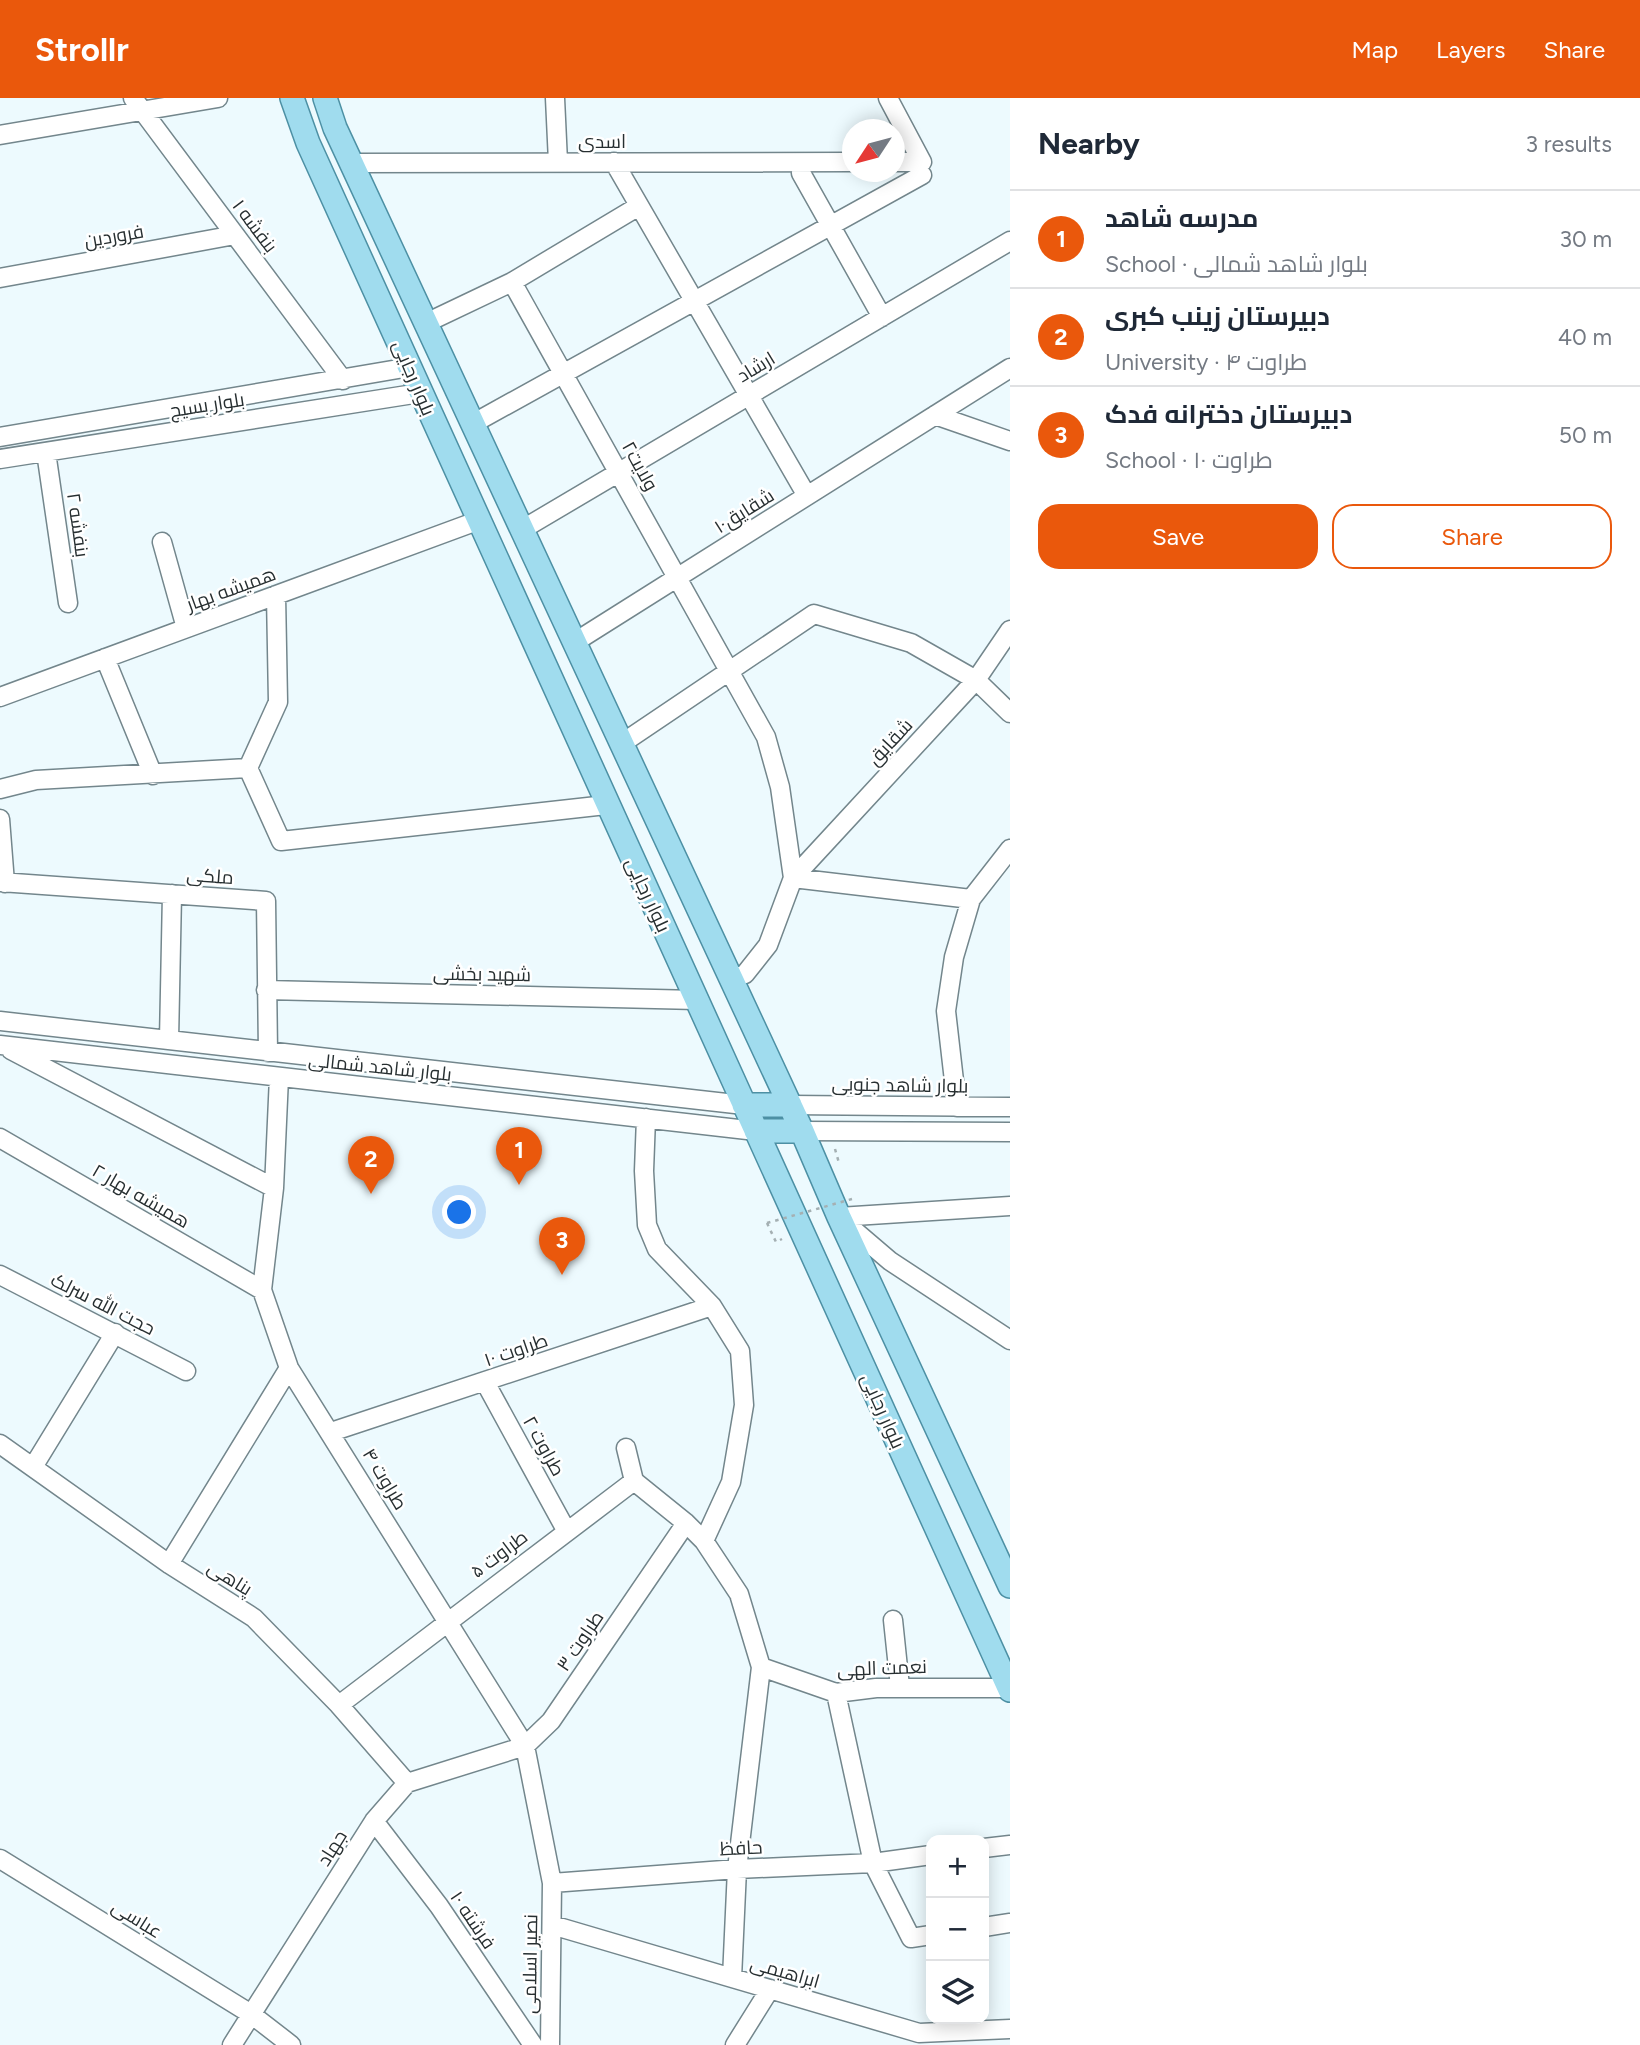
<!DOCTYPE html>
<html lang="en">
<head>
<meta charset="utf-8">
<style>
  body { margin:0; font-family:Figtree,Cairo,sans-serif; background:#f2f2f3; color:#1f2937 }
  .controls { position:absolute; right:21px; bottom:21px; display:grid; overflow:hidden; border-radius:14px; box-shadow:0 4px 18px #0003 }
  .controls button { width:63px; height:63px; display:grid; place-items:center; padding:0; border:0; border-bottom:2px solid #e0e1e3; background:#fff; color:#1f2937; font:35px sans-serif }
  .compass { position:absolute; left:842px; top:21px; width:63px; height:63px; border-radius:50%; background:#fff; box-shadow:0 4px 18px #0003; rotate:234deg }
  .you { position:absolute; left:460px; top:1115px; width:24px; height:24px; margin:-18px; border:5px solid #fff; border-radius:50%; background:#1a73e8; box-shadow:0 0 0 10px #1a73e833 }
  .badge { display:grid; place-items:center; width:46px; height:46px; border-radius:50%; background:#ea580c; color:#fff; font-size:23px; font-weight:700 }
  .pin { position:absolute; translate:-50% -58px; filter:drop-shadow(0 2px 4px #0008) }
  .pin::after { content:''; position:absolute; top:37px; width:24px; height:21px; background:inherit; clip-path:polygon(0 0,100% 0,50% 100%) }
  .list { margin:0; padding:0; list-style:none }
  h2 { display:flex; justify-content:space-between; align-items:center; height:91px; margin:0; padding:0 28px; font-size:30px }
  h2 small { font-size:23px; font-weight:400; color:#747a83 }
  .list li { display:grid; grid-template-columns:46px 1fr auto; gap:21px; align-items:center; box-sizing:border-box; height:98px; padding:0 28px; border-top:2px solid #e0e1e3 }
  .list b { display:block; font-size:26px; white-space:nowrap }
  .list p { margin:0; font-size:23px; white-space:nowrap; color:#747a83 }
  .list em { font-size:23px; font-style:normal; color:#747a83 }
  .actions { display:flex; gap:14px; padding:21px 28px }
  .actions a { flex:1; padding:16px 0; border:2px solid #ea580c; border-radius:21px; text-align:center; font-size:24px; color:#ea580c }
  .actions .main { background:#ea580c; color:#fff }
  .icon { flex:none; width:38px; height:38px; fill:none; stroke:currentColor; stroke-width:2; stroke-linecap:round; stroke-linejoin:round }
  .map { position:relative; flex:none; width:1010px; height:1947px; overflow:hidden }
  header { display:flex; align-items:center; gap:42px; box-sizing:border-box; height:98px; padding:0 35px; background:#ea580c; color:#fff }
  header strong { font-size:33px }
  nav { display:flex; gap:38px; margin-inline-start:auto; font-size:24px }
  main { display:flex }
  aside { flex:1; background:#fff }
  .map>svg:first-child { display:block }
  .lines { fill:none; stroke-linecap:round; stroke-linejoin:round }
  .minor-casing { stroke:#73868c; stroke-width:21 }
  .major-casing { stroke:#4d90a4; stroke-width:26 }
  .path { stroke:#a5b0b3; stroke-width:2.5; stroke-dasharray:3.5 5; stroke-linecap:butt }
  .minor { stroke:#fff; stroke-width:18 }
  .major { stroke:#a0dcee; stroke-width:23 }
  .path-bridge { stroke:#a5b0b3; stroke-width:2.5; stroke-dasharray:3.5 5; stroke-linecap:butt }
  .labels { text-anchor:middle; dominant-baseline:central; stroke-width:5; stroke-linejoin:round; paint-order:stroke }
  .street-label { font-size:19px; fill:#272f31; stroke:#fff }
</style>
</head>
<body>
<header>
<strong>Strollr</strong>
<nav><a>Map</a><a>Layers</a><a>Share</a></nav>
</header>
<main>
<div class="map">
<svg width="1010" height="1947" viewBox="0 0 1010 1947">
  <rect width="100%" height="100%" fill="#edfafe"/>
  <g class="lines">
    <g class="minor-casing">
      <path id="minor" d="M133,0L343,282
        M555,0L558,64
        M888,0L922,64H894
        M0,37L218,0
        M614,64L807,398
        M352,65L852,64
        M801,75L882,219
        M0,180L235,137
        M512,184L766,639L780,689L793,780L768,847L745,876L730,881
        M426,225L512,184L639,108
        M935,317L1010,343
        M474,325L922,77
        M0,339L410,269
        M46,354L68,505
        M0,361L420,295
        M523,431L1010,143
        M162,444L186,530
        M575,544L1010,270
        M105,560L153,677
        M0,599L477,423
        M621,646L814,516L911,545L976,582L1010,615
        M248,670L281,743L606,707
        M0,691L36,682L248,670L278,604L276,497
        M0,721L5,785
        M793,780L976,582L1010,532
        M793,780L971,801
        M0,784L266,803L268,954
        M266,892L697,902
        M0,923L744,1007
        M169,942L172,796
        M0,947L756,1033
        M11,952L274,1090
        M279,979L274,1090L262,1192L289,1270L525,1648L552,1785L550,1947
        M790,1007L1010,1009
        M957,1009L946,913L954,859L971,801L1010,751
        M646,1020L644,1073L647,1127L657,1151L712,1208L740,1253L744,1307L731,1384L704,1443
        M802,1033L1010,1034
        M0,1040L262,1192
        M839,1119L1010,1108
        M842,1122L890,1163L1010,1242
        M0,1177L186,1273
        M485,1284L566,1432
        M331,1334L712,1208
        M0,1346L169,1466L254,1520L339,1607L407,1685
        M626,1350L634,1383
        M33,1369L115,1235
        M169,1466L289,1270
        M893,1522L900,1589
        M761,1569L836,1595L876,1590H1009
        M836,1595L873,1765L911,1840L931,1837
        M339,1607L634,1383L686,1425
        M374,1723L439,1808L533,1947
        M984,1750L1010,1747
        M0,1761L251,1916L291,1947
        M552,1785L737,1771L873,1765L931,1757
        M552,1827L919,1935L1010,1931
        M984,1829L1010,1825
        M232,1947L374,1723L407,1685L525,1648L551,1623L686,1425L704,1443L739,1496L761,1569L737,1771L732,1880
        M735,1947L770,1891"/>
    </g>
    <g class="major-casing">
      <path id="major" d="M292,0L308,45L1010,1592
        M325,0L335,30L802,1033L839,1119L1010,1488
        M744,1007H790
        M756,1033H802"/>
    </g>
    <path class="path" d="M835,1051L839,1065
      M767,1125L776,1144L782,1141"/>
    <use href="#minor" class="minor"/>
    <use href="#major" class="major"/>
    <path class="path-bridge" d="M767,1125L852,1101"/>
  </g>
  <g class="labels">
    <g class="street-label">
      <text x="602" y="43">اسدی</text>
      <text transform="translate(255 128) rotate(53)">بنفشه ۱</text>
      <text transform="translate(114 138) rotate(-10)">فروردین</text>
      <text transform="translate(756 269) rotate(-31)">ارشاد</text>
      <text transform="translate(414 280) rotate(67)">بلوار رجایی</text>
      <text transform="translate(207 307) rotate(-9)">بلوار بسیج</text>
      <text transform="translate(640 368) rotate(61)">ولایت۲</text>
      <text transform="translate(744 413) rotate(-32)">شقایق۱۰</text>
      <text transform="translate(78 427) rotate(82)">بنفشه ۲</text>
      <text transform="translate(231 491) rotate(-20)">همیشه بهار</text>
      <text transform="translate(890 644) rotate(-47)">شقایق</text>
      <text transform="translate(210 778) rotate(4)">ملکی</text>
      <text transform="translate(648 797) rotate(65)">بلوار رجایی</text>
      <text transform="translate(482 876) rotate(1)">شهید بخشی</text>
      <text transform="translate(380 969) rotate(6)">بلوار شاهد شمالی</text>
      <text transform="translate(900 987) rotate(1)">بلوار شاهد جنوبی</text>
      <text transform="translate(141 1098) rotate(30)">همیشه بهار ۲</text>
      <text transform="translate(103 1206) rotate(27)">حجت الله سرلک</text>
      <text transform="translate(516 1252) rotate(-19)">طراوت ۱۰</text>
      <text transform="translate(883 1313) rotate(66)">بلوار رجایی</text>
      <text transform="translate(544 1348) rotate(61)">طراوت ۲</text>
      <text transform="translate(385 1381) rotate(59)">طراوت ۴</text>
      <text transform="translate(499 1456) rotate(-37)">طراوت ۵</text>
      <text transform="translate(230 1480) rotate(32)">پناهی</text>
      <text transform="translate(580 1543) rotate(-56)">طراوت ۳</text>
      <text transform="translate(882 1570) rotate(-2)">نعمت الهی</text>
      <text transform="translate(332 1750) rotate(-58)">جهاد</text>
      <text transform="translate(741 1750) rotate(-3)">حافظ</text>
      <text transform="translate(137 1821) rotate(32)">عباسی</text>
      <text transform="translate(473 1822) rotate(56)">فرشته ۱۰</text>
      <text transform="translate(530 1866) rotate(-89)">نصیر اسلامی</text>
      <text transform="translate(785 1874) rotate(16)">ابراهیمی</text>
    </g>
  </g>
</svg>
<div class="controls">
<button>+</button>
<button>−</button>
<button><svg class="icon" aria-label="layers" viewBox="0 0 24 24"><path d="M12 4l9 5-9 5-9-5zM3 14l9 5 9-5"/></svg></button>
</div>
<svg class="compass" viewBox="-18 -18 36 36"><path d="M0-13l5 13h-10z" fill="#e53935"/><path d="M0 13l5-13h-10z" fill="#747a83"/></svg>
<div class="you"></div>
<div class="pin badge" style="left:519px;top:1087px">1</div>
<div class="pin badge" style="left:371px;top:1096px">2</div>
<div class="pin badge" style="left:562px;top:1177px">3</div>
</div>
<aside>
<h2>Nearby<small>3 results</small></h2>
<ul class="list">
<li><span class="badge">1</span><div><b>مدرسه شاهد</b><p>School · بلوار شاهد شمالی</p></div><em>30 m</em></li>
<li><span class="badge">2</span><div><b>دبیرستان زینب کبری</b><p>University · طراوت ۴</p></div><em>40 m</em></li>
<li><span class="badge">3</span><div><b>دبیرستان دخترانه فدک</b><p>School · طراوت ۱۰</p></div><em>50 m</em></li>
</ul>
<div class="actions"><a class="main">Save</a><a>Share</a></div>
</aside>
</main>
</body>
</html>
